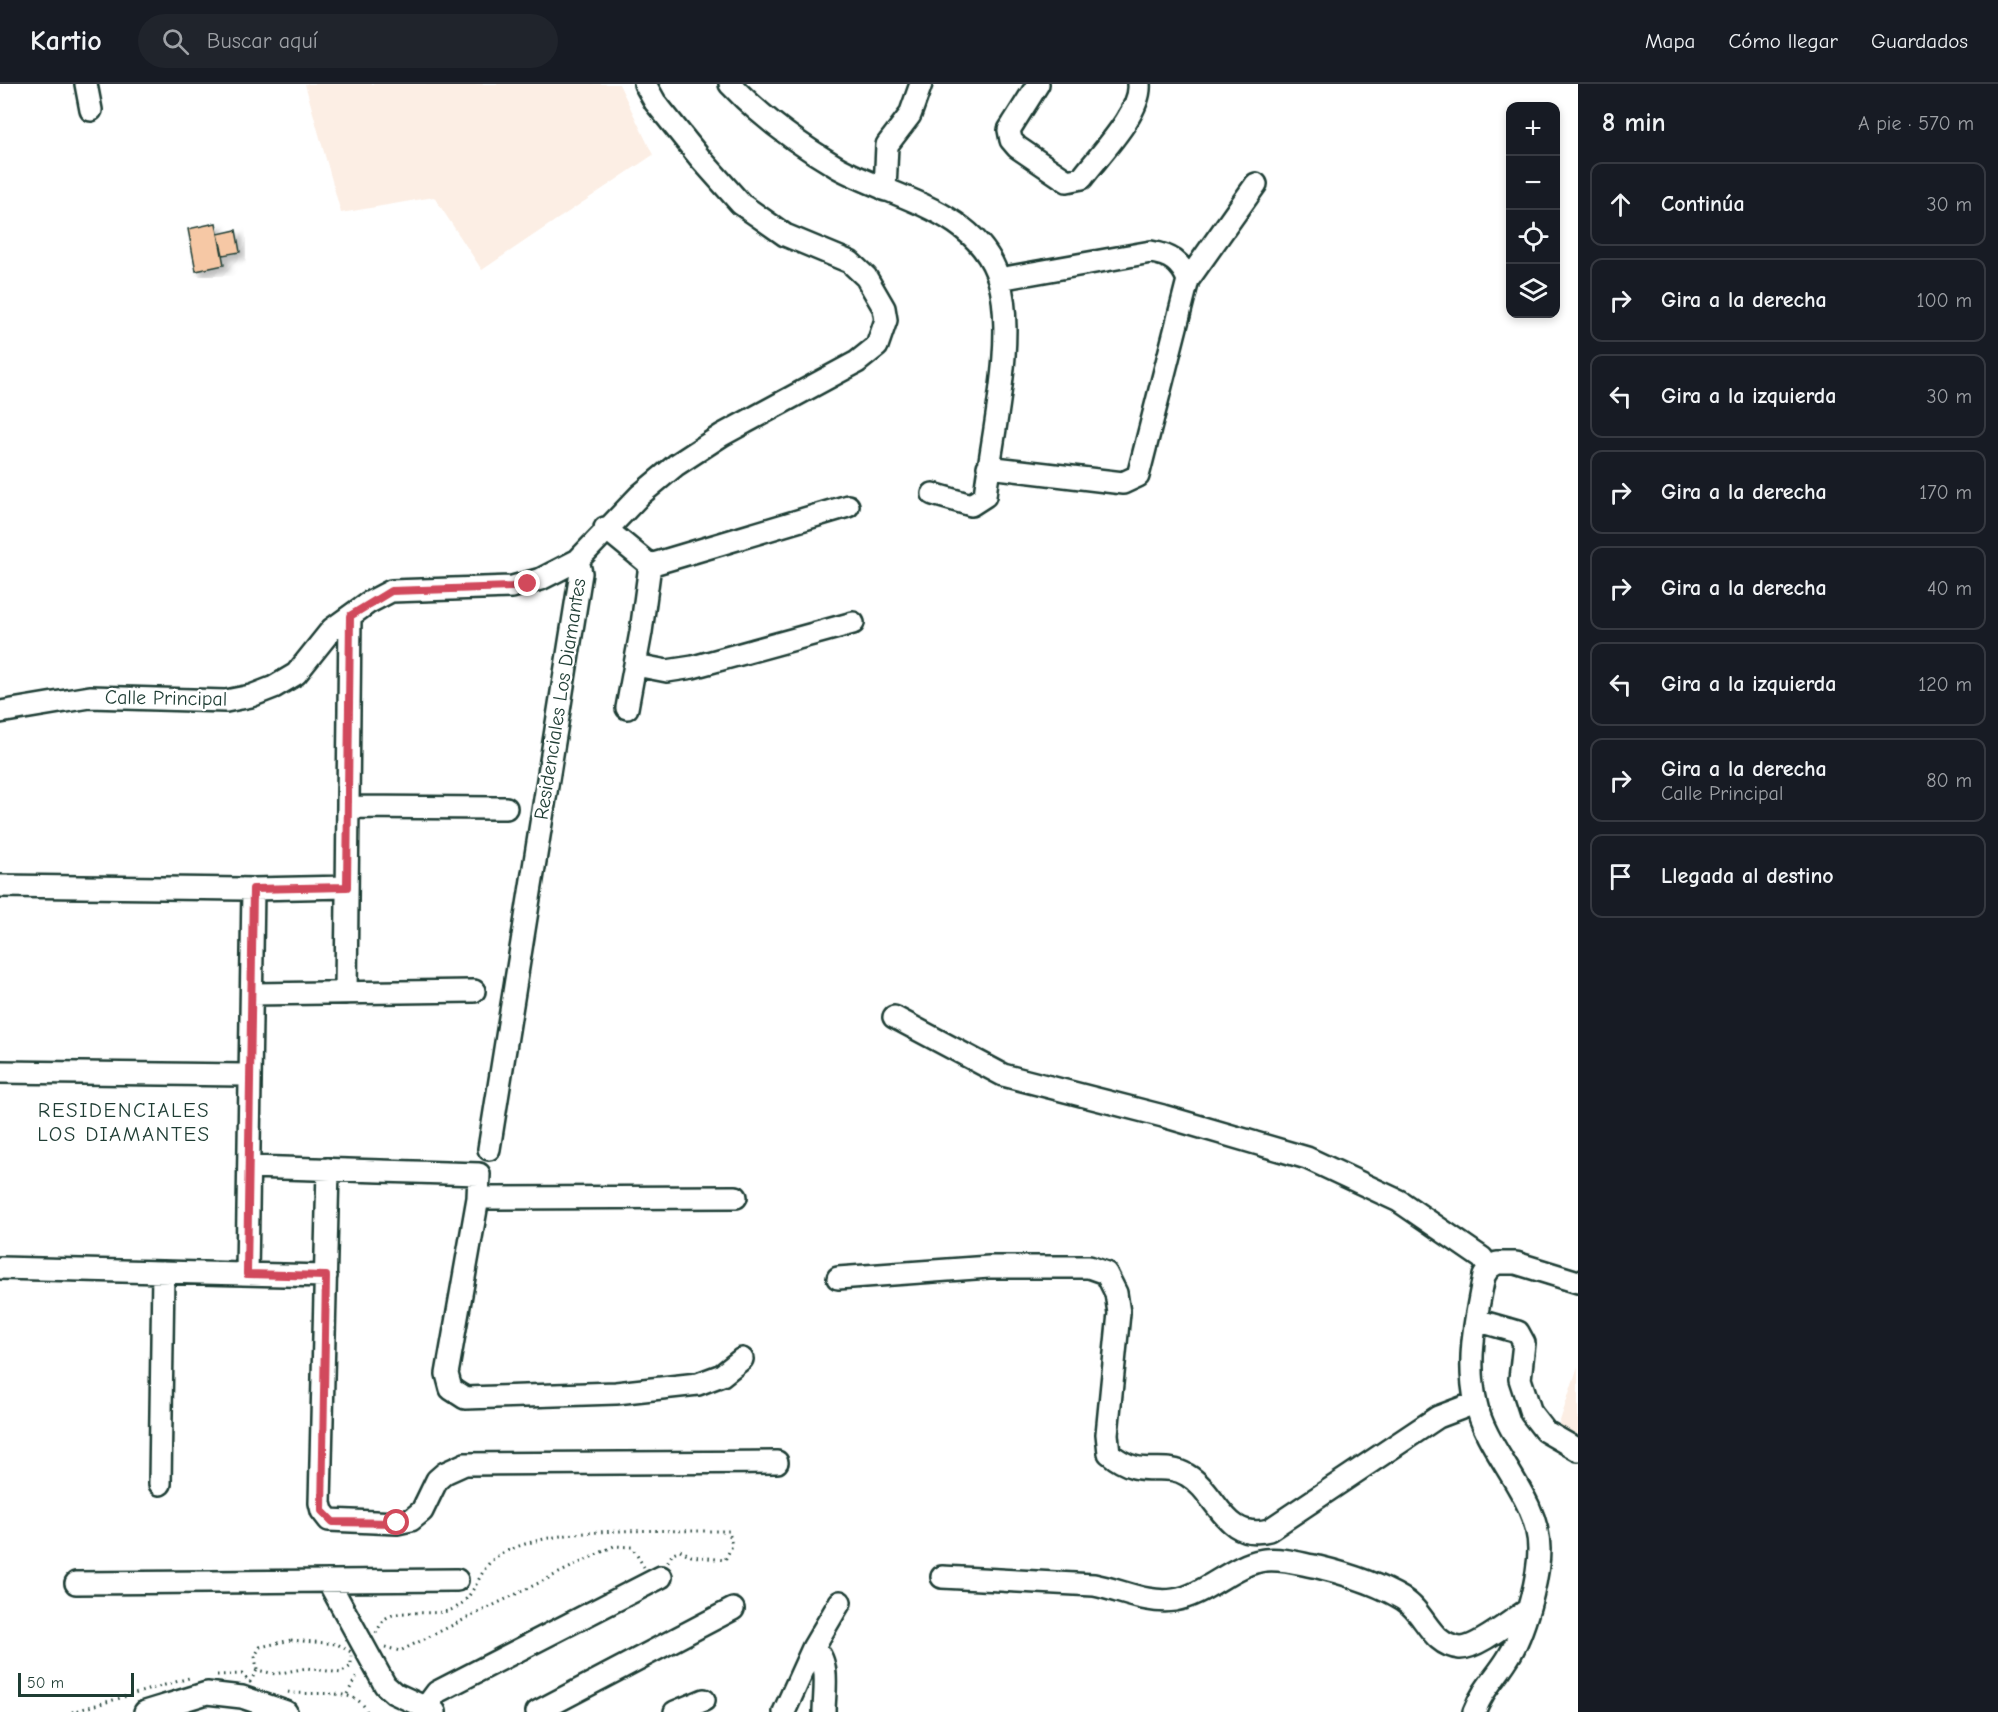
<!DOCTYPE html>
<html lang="es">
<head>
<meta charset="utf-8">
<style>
  body { margin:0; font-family:"Comic Neue",sans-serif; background:#20242c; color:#f1f3f6 }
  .controls { position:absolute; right:18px; top:18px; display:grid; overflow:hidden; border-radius:12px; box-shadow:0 3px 9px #0003 }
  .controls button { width:54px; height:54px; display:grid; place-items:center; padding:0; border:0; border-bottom:2px solid #363941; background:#171b24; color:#f1f3f6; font:30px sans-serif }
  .scale { position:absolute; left:18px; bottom:15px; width:116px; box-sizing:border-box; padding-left:6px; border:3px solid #1f3d34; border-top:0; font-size:16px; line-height:21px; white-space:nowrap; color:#1f3d34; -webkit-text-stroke:4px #fff; paint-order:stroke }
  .stop { position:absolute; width:18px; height:18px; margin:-14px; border:4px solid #d1495b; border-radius:50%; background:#fff }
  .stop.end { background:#d1495b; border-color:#fff; box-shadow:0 2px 6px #0008 }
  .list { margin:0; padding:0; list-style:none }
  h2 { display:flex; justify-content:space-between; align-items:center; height:78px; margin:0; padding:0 24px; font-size:26px }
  h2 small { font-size:20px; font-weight:400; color:#9ea1a6 }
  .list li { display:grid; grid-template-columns:39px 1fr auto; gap:18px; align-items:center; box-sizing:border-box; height:84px; margin:0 12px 12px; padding:0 12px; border:2px solid #363941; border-radius:12px }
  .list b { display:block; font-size:22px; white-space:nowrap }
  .list p { margin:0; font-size:20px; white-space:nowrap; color:#9ea1a6 }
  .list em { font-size:20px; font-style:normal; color:#9ea1a6 }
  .icon { flex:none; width:33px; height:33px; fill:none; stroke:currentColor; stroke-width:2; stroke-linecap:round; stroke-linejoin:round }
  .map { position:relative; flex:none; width:1578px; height:1628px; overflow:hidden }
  header { display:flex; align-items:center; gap:36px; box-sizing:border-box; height:84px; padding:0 30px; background:#171b24; border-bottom:2px solid #363941 }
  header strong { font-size:28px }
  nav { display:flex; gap:33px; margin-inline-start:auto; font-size:21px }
  .search { width:420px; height:54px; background:#20242c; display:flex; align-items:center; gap:15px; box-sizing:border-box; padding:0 21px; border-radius:33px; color:#9ea1a6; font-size:22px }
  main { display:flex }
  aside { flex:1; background:#171b24 }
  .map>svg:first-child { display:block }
  .built { fill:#fceee4 }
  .building { fill:#f6c8a5; stroke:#1f3d34; stroke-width:1.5; filter:url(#shadow) }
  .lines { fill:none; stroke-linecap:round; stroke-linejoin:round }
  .minor-casing { stroke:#1f3d34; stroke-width:26 }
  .path { stroke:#1f3d34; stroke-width:3; stroke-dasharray:1.5 4.5; stroke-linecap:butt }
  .minor { stroke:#fff; stroke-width:21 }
  .route { stroke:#d1495b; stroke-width:8 }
  .labels { text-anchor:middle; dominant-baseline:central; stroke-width:4.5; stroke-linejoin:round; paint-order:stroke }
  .street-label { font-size:20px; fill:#1f3d34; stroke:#fff }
  .neighbourhood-label { font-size:21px; letter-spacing:1.5px; fill:#1f3d34; stroke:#fff }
</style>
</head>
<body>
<header>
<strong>Kartio</strong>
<div class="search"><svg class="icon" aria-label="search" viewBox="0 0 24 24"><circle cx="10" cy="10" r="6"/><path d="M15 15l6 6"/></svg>Buscar aquí</div>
<nav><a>Mapa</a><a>Cómo llegar</a><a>Guardados</a></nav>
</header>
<main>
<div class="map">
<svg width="1578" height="1628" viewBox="0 0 1578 1628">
  <defs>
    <filter id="shadow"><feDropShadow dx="5.5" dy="5.5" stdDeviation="3" flood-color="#0004"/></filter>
  </defs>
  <rect width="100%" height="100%" fill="#fff"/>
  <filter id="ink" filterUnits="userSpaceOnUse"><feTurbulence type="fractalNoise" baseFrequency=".0167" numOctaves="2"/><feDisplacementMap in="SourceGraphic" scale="12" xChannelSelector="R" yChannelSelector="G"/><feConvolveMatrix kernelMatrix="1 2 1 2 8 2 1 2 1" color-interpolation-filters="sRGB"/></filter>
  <g filter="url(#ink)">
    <path class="built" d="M305,0H619L653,71L482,186L434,113L341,129Z
      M1578,1282V1350L1558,1343Z"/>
    <path class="building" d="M216,139L224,181L196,187L188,145Z
      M236,146L240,168L223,171L218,150Z"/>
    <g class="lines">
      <g class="minor-casing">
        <path id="minor" d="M86,0L91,26
          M730,0C761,33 798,60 837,83C892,114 979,126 999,196C1016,254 992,351 985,412L971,421L933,410
          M1038,0L1009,46L1011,56L1017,63L1067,97L1082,94C1099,71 1142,28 1139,0
          M885,106L887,61L910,31L921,0
          M1188,196L1256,100
          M988,383L1123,399L1138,392L1188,196C1181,178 1170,171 1151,168L999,195
          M605,444L650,481L848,422
          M636,581L667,587L693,583L853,539
          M627,624L641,548L650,481
          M0,628L90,613L226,617L251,612L274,603L296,590L332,545L368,519L391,507L512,503L541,495L578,476L640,411L676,381L722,351L857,278L877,262L886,236L884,224L866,193L850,178L785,151L741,120L700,74L655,18L645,0
          M348,723L506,724
          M0,802L253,805L347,803
          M346,909L350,532
          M252,910L474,907
          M894,933L1003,991L1163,1032L1307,1074L1399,1117L1482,1174L1489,1184
          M0,988L250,991
          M489,1065L581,489L578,476
          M249,1083L479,1090L478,1114L447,1290L451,1305L465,1314L616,1309L698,1300L722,1291L742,1275
          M328,1085L320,1419L322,1427L329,1436L397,1439L411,1436L422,1427L437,1396L445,1389L465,1380L777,1378
          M478,1114L736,1113
          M0,1184L326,1192
          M247,1190L253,805
          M838,1194L989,1183H1089L1106,1189L1116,1209L1119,1229L1107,1350L1109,1369C1141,1397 1163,1376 1187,1391C1218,1409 1224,1458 1269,1446L1438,1333L1475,1319
          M1476,1236L1518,1248L1524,1259L1520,1295L1531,1329L1545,1347L1578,1366
          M160,1400L163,1188
          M942,1493L1094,1501C1121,1506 1147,1520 1174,1516C1207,1511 1232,1480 1265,1476C1283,1474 1301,1480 1318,1483C1347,1490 1378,1500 1403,1515C1426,1529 1430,1561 1460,1564C1476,1565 1512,1536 1526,1527
          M328,1497L385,1601L394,1609L435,1628
          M76,1499L457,1496
          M813,1564C831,1576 824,1609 824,1628
          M425,1624L437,1608L661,1493
          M145,1628L207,1609L242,1613L286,1628
          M537,1628L733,1525
          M675,1628L704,1616
          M784,1628L813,1564L840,1518
          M1474,1628C1484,1603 1495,1595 1508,1574C1524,1549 1539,1495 1539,1465C1539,1413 1486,1368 1476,1319C1466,1276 1476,1234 1484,1192L1489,1184L1497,1179H1516L1578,1198"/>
      </g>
      <path class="path" d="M376,1549C378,1546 380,1541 383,1537C395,1522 434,1534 453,1525C477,1514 478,1483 499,1471C556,1439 663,1448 729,1447L732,1462L725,1476L691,1472L680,1466L673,1469L667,1479
        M291,1556L337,1560L351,1568V1582L341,1589L307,1584L275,1590L257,1586L255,1572L260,1563Z
        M385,1563L400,1567L614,1462L632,1463L644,1483
        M217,1591L242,1590L250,1598L257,1586
        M288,1608C312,1613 357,1601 367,1628
        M347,1610L358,1590
        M72,1628L189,1594"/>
      <use href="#minor" class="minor"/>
    </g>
  </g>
  <g class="lines" filter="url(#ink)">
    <path class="route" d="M397,1439L333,1438L322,1427L326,1192L247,1190L253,805L347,803L350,532L391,507L512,503L528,500"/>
  </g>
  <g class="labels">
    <g class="street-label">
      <text transform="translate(166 614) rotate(1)">Calle Principal</text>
      <text transform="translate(560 615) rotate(-81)">Residenciales Los Diamantes</text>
    </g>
    <g class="neighbourhood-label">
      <text x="124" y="1026">RESIDENCIALES<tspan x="124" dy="24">LOS DIAMANTES</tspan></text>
    </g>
  </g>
</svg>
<div class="controls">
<button>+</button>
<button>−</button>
<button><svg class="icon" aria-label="locate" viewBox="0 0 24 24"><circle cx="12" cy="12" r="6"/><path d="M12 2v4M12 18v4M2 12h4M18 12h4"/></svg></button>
<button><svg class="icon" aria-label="layers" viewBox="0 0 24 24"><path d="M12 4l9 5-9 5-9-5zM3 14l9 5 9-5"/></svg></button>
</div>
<div class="scale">50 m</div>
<div class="stop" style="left:397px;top:1439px"></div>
<div class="stop end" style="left:528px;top:500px"></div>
</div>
<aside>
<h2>8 min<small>A pie · 570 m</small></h2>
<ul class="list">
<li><svg class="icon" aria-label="ahead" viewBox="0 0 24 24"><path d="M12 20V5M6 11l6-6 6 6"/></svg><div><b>Continúa</b></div><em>30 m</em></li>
<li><svg class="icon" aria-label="right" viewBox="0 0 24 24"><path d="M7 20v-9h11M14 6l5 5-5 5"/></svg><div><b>Gira a la derecha</b></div><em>100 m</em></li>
<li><svg class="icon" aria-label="left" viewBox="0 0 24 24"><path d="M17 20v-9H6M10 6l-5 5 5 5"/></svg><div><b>Gira a la izquierda</b></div><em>30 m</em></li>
<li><svg class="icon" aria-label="right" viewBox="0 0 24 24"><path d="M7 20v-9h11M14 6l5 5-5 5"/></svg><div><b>Gira a la derecha</b></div><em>170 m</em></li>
<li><svg class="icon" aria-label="right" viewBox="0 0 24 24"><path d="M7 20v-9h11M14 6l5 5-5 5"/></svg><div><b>Gira a la derecha</b></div><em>40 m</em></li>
<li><svg class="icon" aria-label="left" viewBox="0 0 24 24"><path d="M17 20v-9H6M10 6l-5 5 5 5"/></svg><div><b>Gira a la izquierda</b></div><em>120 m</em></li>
<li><svg class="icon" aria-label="right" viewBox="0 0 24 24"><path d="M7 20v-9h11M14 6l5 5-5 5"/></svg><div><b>Gira a la derecha</b><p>Calle Principal</p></div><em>80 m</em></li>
<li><svg class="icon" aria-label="arrive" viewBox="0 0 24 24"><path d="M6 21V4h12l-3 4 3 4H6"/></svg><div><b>Llegada al destino</b></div></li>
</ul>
</aside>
</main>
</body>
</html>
